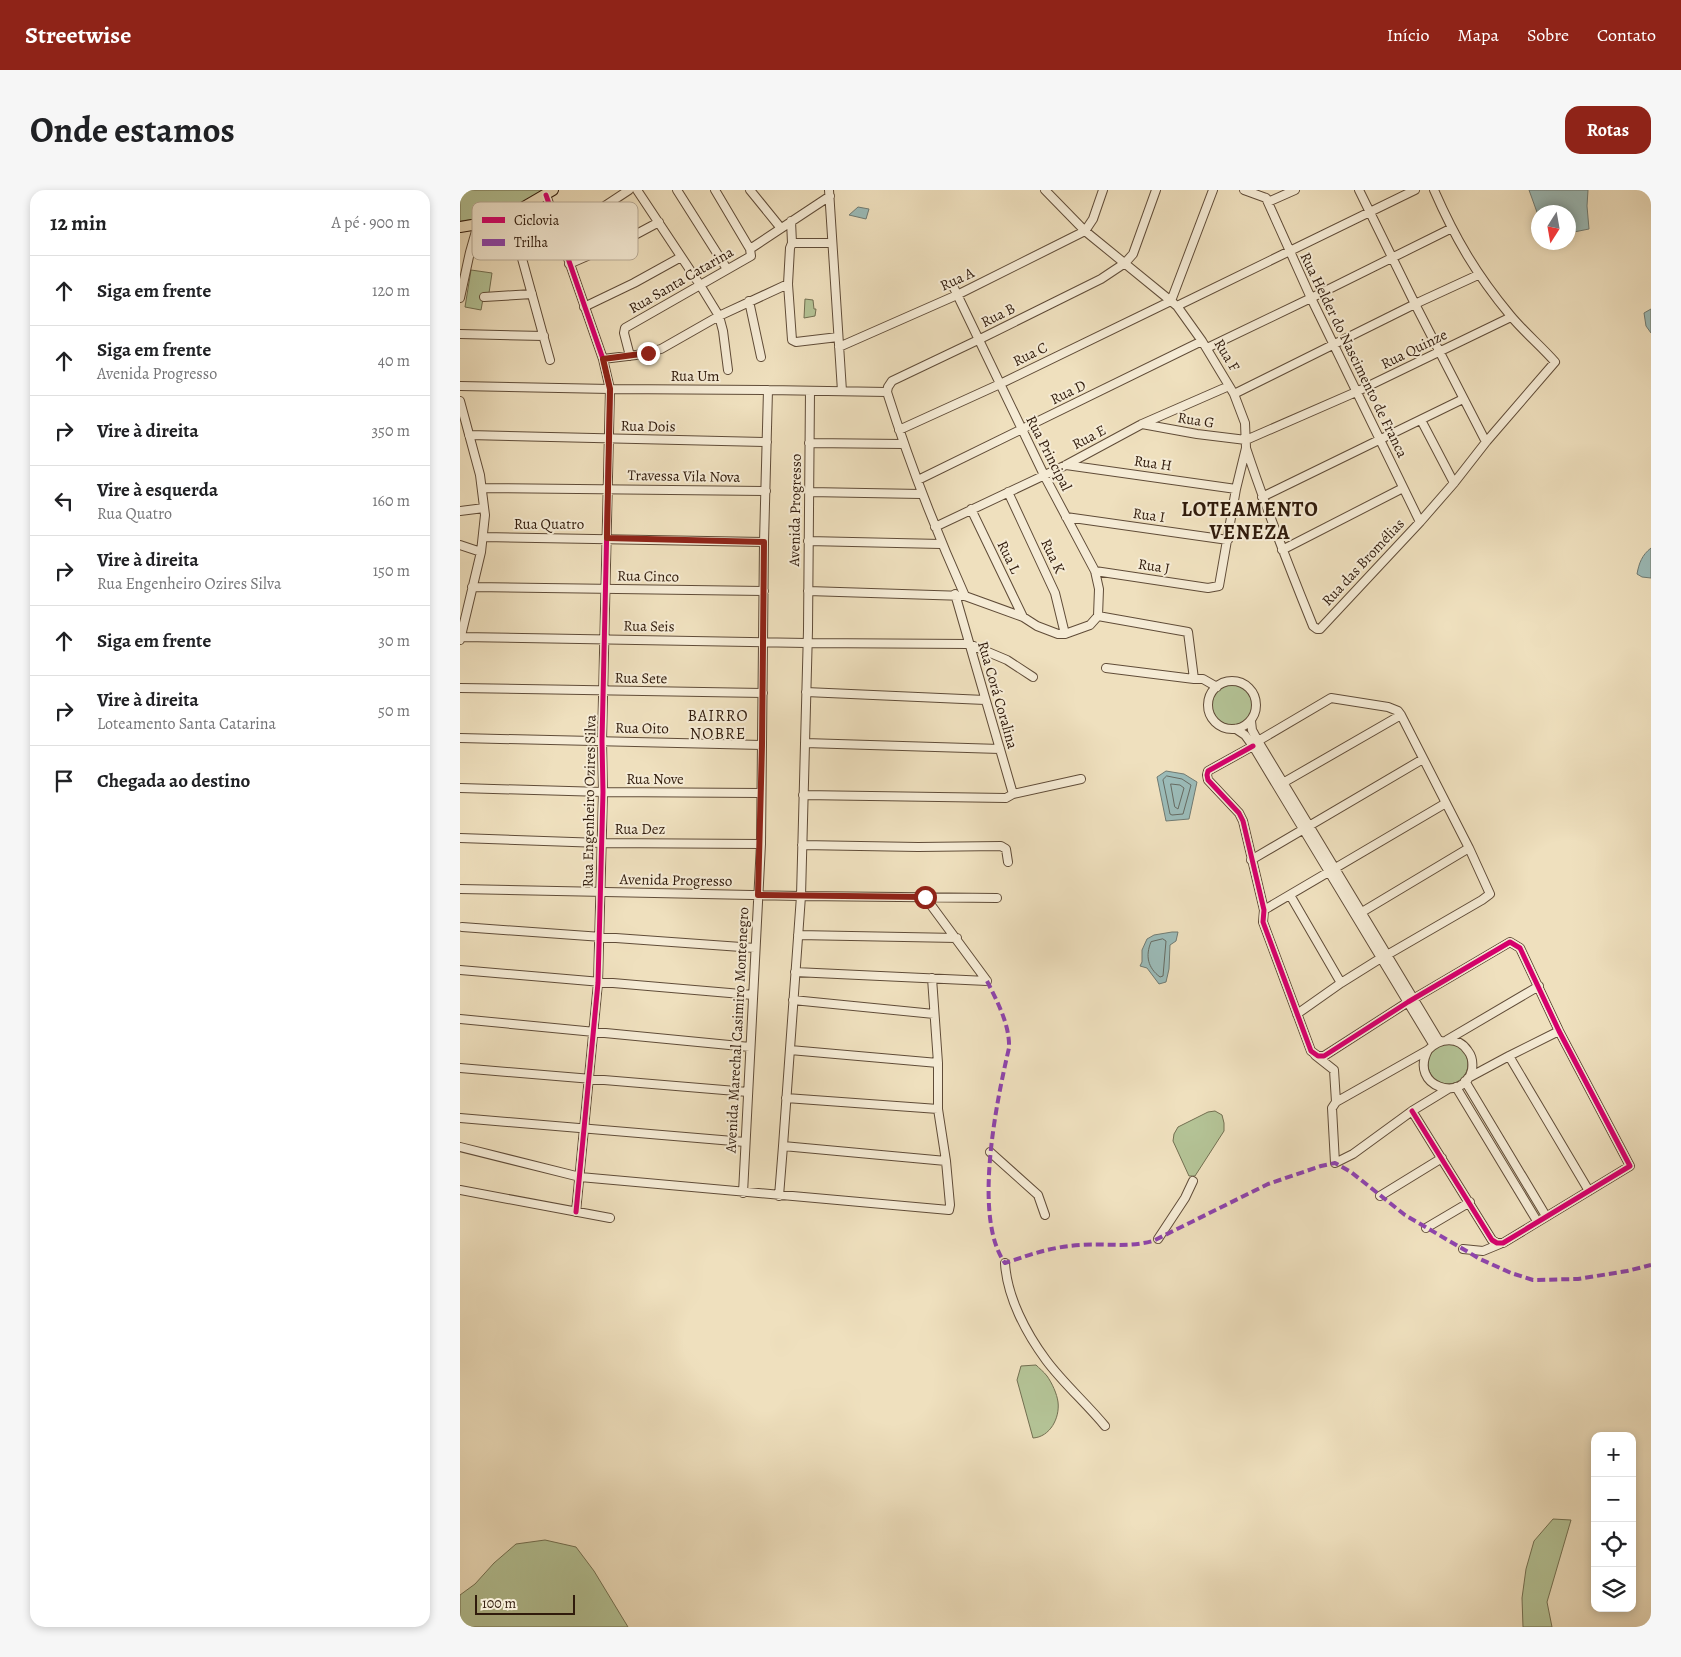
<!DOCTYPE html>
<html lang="pt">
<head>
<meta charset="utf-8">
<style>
  body { margin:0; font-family:Alegreya,serif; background:#f6f6f6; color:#202124 }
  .controls { position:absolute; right:15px; bottom:15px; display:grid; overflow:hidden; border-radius:10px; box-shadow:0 2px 8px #0003 }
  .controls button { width:45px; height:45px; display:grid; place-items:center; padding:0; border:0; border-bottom:1px solid #e0e0e0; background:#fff; color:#202124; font:25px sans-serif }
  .compass { position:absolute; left:1071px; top:15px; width:45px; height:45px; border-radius:50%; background:#fff; box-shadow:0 2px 8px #0003; rotate:191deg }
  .scale { position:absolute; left:15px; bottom:12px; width:100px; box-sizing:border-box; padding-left:5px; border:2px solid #301b0c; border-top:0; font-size:14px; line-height:18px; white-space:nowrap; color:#301b0c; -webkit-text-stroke:4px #f5ebd5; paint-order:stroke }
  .stop { position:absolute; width:15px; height:15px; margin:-11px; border:4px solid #8f2418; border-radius:50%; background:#fff }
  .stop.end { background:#8f2418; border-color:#fff; box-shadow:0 1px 5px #0008 }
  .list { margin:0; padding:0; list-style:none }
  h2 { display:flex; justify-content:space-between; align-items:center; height:65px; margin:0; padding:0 20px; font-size:21px }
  h2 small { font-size:16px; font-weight:400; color:#757577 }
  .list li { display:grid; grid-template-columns:32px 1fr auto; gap:15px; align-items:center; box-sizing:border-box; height:70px; padding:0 20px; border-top:1px solid #e0e0e0 }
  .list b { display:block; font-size:19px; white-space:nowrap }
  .list p { margin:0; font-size:16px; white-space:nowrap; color:#757577 }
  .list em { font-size:16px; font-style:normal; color:#757577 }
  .icon { flex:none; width:28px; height:28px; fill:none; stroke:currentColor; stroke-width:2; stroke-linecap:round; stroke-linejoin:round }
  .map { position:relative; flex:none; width:1191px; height:1437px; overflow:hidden; border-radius:15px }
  header { display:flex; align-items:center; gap:30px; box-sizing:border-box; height:70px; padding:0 25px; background:#8f2418; color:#fff }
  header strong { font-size:24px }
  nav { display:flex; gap:28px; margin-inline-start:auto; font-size:18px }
  .intro { display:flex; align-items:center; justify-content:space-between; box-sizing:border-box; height:120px; padding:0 30px }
  h1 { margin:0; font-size:35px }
  .button { padding:12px 22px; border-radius:15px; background:#8f2418; color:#fff; font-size:18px; font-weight:700 }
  main { display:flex; gap:30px; padding:0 30px }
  aside { flex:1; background:#fff; border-radius:15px; box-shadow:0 2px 8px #0003 }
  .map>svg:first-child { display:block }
  .green { fill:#b4c396; stroke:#726f51 }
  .water { fill:#9bbbb8; stroke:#707b73 }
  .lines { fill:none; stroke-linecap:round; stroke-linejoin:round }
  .shore { stroke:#666b62; stroke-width:1 }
  .minor-casing { stroke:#604c38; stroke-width:10 }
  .major-casing { stroke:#301b0c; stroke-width:12 }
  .minor { stroke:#f5ebd5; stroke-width:8 }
  .major { stroke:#efe0be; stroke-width:10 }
  .quiet { stroke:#8e44ad; stroke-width:4; stroke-dasharray:8 4; stroke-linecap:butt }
  .cycleway-casing { stroke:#f5ebd5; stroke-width:8 }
  .cycleway { stroke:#d6006c; stroke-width:5 }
  .route { stroke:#8f2418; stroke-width:6 }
  .labels { text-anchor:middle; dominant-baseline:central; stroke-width:4; stroke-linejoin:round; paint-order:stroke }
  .street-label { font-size:15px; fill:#301b0c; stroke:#f5ebd5 }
  .neighbourhood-label { font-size:16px; letter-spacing:1px; fill:#301b0c; stroke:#f5ebd5 }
  .district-label { font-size:20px; font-weight:bold; letter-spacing:1px; fill:#301b0c; stroke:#f5ebd5 }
  .key { fill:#f5ebd5; stroke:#baad99; stroke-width:1 }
  .key-label { font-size:14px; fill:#301b0c }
</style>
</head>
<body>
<header>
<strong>Streetwise</strong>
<nav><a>Início</a><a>Mapa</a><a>Sobre</a><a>Contato</a></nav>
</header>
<div class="intro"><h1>Onde estamos</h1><a class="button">Rotas</a></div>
<main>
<aside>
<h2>12 min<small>A pé · 900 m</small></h2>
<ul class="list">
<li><svg class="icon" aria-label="ahead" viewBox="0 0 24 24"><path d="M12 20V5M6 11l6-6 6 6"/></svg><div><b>Siga em frente</b></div><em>120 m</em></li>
<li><svg class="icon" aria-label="ahead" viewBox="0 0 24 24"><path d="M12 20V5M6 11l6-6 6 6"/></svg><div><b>Siga em frente</b><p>Avenida Progresso</p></div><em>40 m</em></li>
<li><svg class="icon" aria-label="right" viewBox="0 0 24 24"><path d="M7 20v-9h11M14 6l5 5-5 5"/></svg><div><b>Vire à direita</b></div><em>350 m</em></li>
<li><svg class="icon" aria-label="left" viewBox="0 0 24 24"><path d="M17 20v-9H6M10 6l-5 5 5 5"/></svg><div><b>Vire à esquerda</b><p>Rua Quatro</p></div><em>160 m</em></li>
<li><svg class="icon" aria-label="right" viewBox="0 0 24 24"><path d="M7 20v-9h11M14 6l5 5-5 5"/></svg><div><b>Vire à direita</b><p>Rua Engenheiro Ozires Silva</p></div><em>150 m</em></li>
<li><svg class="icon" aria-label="ahead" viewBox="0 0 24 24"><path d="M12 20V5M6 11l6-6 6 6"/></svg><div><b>Siga em frente</b></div><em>30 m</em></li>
<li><svg class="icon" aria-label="right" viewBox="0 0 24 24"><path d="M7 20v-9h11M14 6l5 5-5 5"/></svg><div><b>Vire à direita</b><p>Loteamento Santa Catarina</p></div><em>50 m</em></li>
<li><svg class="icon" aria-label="arrive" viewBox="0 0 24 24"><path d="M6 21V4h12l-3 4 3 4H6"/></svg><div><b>Chegada ao destino</b></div></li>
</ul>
</aside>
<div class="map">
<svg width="1191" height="1437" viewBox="0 0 1191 1437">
  <rect width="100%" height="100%" fill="#efe0be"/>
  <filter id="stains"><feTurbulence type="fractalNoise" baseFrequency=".004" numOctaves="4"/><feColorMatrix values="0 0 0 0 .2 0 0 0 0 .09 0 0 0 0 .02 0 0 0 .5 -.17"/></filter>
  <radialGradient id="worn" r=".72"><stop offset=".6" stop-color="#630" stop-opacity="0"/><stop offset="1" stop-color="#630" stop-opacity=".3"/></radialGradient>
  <path class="green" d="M0,0H84L50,21L23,28L0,31Z
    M11,80L32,83L29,103H24L21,120L5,117Z
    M345,109L353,110L354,119H356L355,126L344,128Z
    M752 515a20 20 0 1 1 40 0a20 20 0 1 1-40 0Z
    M968 874a20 20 0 1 1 40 0a20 20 0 1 1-40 0Z
    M755,921L762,925L764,933V941L735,986H729L713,951L714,944L718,937L748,922Z
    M576,1175C579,1178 584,1182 587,1186C592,1193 597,1204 598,1212C600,1228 590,1247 573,1248L557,1190L561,1176Z
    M1093,1329L1111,1330L1087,1412L1092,1437H1063L1062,1408L1066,1379L1074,1351Z
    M85,1350L116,1357L134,1381L168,1437H0V1405L15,1394L34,1373L56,1354Z"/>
  <path class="water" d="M1069,0H1128L1127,16L1129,39L1109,43L1108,22H1078V25Z
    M398,17L409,19L406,29L389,25Z
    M1191,119V143L1186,136L1184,123Z
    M1191,358V388L1182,387L1177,384C1179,373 1182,365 1191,358Z
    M706,581L724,584L737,592L729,629L706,631L697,587Z
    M712,742H718L716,751L710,755L709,779L706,792L699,794L687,778L680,776L682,772V760L687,749L694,745Z"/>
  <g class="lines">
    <path class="shore" d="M707,586L722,589L731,595L723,624L712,625L710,624L703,590Z
      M711,594L720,595L724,598L718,619L715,617Z
      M703,749L706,751L703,786L700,787C688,778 685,766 691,752Z"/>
    <g class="minor-casing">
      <path id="minor" d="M177,0L240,95L259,126L263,141L268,180
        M217,0L267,79
        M290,0L320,37
        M369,0L382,201
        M585,0L625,41L717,116L742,151L774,204L785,233L786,258L776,299L759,396L748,398L635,381
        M784,0L806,8
        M899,0L955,114L1026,252
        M86,5L143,169L150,199L142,551L143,602L138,793L116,1022
        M806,8L851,108L960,332
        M808,12L835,0
        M50,25L90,170
        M331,31L332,53L330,58L328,94L332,150L336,152L378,147
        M119,33L169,0
        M332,53H372
        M290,59L370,6
        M109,74L171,47L199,32
        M24,107L72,104
        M0,108L10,62L18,34
        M289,111L301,167
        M711,111L753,0
        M717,116L955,0
        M124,117L174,93L221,67
        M0,144L84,146
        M379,157L497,105L625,41L633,29L643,0
        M747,158L851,108L990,39
        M170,166L164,143L165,138L291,66L290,59L255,0
        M143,169L176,165L201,159L259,126L328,94
        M0,196L150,199L308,200L427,202C449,272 475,339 505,406
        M350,201L348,440L341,706L537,708
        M427,202L428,197L432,191L518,150L641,89L665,73L673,64L696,0
        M774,204L955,114L1018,85
        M0,211L20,285L25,325L21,362L0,450
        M961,230L994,293
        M682,234L737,244L786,250L896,202L1051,127
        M439,240L540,194L711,111
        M9,245L307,252
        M349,253L443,254
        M786,258C806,318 829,377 853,436L857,439H860L960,332L994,293L1026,252L1095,172C1081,156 1064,142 1050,125C1016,84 995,48 974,0
        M606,275L776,299
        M458,290L742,151
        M22,298L306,301
        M349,302L461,304
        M548,302L595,403L605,444
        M802,307L1003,209
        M511,319L563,427
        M0,321L24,318
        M606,327L768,350
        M475,337L606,275L682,234L769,196
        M23,347L304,352
        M348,351L481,354
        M0,355L21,362
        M822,360L943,298
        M12,397L304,401
        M348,401L505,406L563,427L577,436L598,444H605L630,435L638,426L639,399L635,381L584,285L494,98
        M638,426L728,442L734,489H743L757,497
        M1,447L347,453L509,454L547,470L573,487
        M646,478L734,489
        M748 515a24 24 0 1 1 48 0a24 24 0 1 1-48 0Z
        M0,498L303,503
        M346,502L525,510
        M791,531L792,540L798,551L979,851
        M776,539L785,545L793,556L973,854
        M0,548L302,555
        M798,551L871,508L928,517L938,521L941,525L1009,658L1030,704L1022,710L927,765
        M345,553L540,559
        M793,556L748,581L747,585L748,590L779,623L783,631L804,720L803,732L851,861L858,866H864L948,812L1050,752L1060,758L1099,841L1170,976L1043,1053H1037L1032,1050L952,921
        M821,594L941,525
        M0,598L143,602L301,603
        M553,604L621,589
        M343,605L546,608L553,604L495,404
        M0,648L141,653L301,654
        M342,655L458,657L541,656L546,659L548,672
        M791,670L963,569
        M0,699L341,706L323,956
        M830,705L881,793
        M465,707L527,791
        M804,720L986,613
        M897,725L1009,658
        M2,737L295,758
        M338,745L497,748
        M0,780L293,805
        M335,782L527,791
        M333,810L474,824
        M837,824L881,793L921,768
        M0,829L290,857
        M987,850L1079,796
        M330,860L478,873
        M968,860C948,897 1004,914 1012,880C1013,873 1012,866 1008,861C998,846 980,848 968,860L876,912L872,918L875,973L893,964L952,921L988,899
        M855,865L874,880L876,912
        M1049,866L1129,1001
        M0,878L288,902
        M1008,888L1049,866L1099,841
        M1005,891L1086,1026
        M996,897L1077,1031
        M326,908L478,919
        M0,928L285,952
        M0,957L120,987L489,1020L490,1015L486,971L478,919V873L472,788
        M530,962L578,1005L585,1025
        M0,1000L150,1028
        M283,1003L301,654L304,352L308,200
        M319,1006L323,956L486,971
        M920,1006L982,968
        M966,1038L1010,1012
        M698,1049L725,1008L733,991
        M1003,1059L1023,1061L1040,1054
        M545,1073C547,1107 566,1143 586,1170C603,1193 626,1213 645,1236"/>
    </g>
    <g class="major-casing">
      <path id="major" d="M0,37L18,34L50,25L93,0"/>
    </g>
    <use href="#minor" class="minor"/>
    <use href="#major" class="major"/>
    <path class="quiet" d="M527,791C537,811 550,835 549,858C537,909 512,1028 545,1073C572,1064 591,1057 620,1055C646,1053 667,1058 693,1051L808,994L861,976L875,973L891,982L945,1025L1020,1069L1051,1083L1073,1090L1118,1089L1167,1081L1191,1075"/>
    <g class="cycleway-casing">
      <path id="cycleway" d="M86,5L143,169L150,199L142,551L143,602L138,793L116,1022
        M793,556L748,581L747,585L748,590L779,623L783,631L804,720L803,732L851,861L858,866H864L948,812L1050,752L1060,758L1099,841L1170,976L1043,1053H1037L1032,1050L952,921"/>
    </g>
    <use href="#cycleway" class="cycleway"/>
  </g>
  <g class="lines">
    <path class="route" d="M188,163L143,169L150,199L147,348L304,352L302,555L298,705L465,707"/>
  </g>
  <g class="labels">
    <g class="street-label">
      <text transform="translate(497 89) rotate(-25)">Rua A</text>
      <text transform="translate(221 90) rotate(-30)">Rua Santa Catarina</text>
      <text transform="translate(538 125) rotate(-27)">Rua B</text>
      <text transform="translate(954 159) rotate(-26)">Rua Quinze</text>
      <text transform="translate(570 164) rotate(-26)">Rua C</text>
      <text transform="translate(767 165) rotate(59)">Rua F</text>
      <text transform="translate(894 165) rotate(64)">Rua Helder do Nascimento de Franca</text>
      <text x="235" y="186">Rua Um</text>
      <text transform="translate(608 202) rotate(-26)">Rua D</text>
      <text transform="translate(736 230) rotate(9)">Rua G</text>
      <text transform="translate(188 236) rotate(1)">Rua Dois</text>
      <text transform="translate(629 247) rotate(-28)">Rua E</text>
      <text transform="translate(589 263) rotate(63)">Rua Principal</text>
      <text transform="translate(693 273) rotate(8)">Rua H</text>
      <text transform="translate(224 286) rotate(1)">Travessa Vila Nova</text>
      <text transform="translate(335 320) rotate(-89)">Avenida Progresso</text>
      <text transform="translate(689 325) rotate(8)">Rua I</text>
      <text x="89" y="334">Rua Quatro</text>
      <text transform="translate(593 366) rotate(65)">Rua K</text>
      <text transform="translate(549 367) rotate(64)">Rua L</text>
      <text transform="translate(903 372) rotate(-47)">Rua das Bromélias</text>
      <text transform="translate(694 376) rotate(9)">Rua J</text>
      <text transform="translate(188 386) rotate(1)">Rua Cinco</text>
      <text transform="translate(189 436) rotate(1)">Rua Seis</text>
      <text transform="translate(181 488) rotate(1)">Rua Sete</text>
      <text transform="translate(538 505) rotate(74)">Rua Corá Coralina</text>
      <text transform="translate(182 538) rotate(1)">Rua Oito</text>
      <text x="195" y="589">Rua Nove</text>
      <text transform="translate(129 611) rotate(-89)">Rua Engenheiro Ozires Silva</text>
      <text x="180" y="639">Rua Dez</text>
      <text transform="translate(216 690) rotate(1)">Avenida Progresso</text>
      <text transform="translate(277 840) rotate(-87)">Avenida Marechal Casimiro Montenegro</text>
    </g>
    <g class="neighbourhood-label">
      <text x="258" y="526">BAIRRO<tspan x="258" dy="18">NOBRE</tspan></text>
    </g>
    <g class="district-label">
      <text x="790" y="319">LOTEAMENTO<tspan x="790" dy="23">VENEZA</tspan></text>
    </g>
  </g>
  <rect x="12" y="12" width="166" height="58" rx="8" class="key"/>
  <rect x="22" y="27" width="23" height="6" fill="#d6006c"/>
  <rect x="22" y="49" width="23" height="7" fill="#8e44ad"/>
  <g class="key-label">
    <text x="54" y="35">Ciclovia</text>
    <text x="54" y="57">Trilha</text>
  </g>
  <rect width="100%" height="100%" filter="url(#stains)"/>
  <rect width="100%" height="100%" fill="url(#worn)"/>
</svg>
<div class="controls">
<button>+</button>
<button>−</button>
<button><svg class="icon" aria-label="locate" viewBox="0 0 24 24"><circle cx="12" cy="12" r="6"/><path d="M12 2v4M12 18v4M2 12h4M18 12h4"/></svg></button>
<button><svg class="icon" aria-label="layers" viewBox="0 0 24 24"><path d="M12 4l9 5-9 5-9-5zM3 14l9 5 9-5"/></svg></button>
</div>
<svg class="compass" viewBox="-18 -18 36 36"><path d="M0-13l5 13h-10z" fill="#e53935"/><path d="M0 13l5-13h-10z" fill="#757577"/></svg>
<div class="scale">100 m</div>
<div class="stop" style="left:465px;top:707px"></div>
<div class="stop end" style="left:188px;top:163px"></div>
</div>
</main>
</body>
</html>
